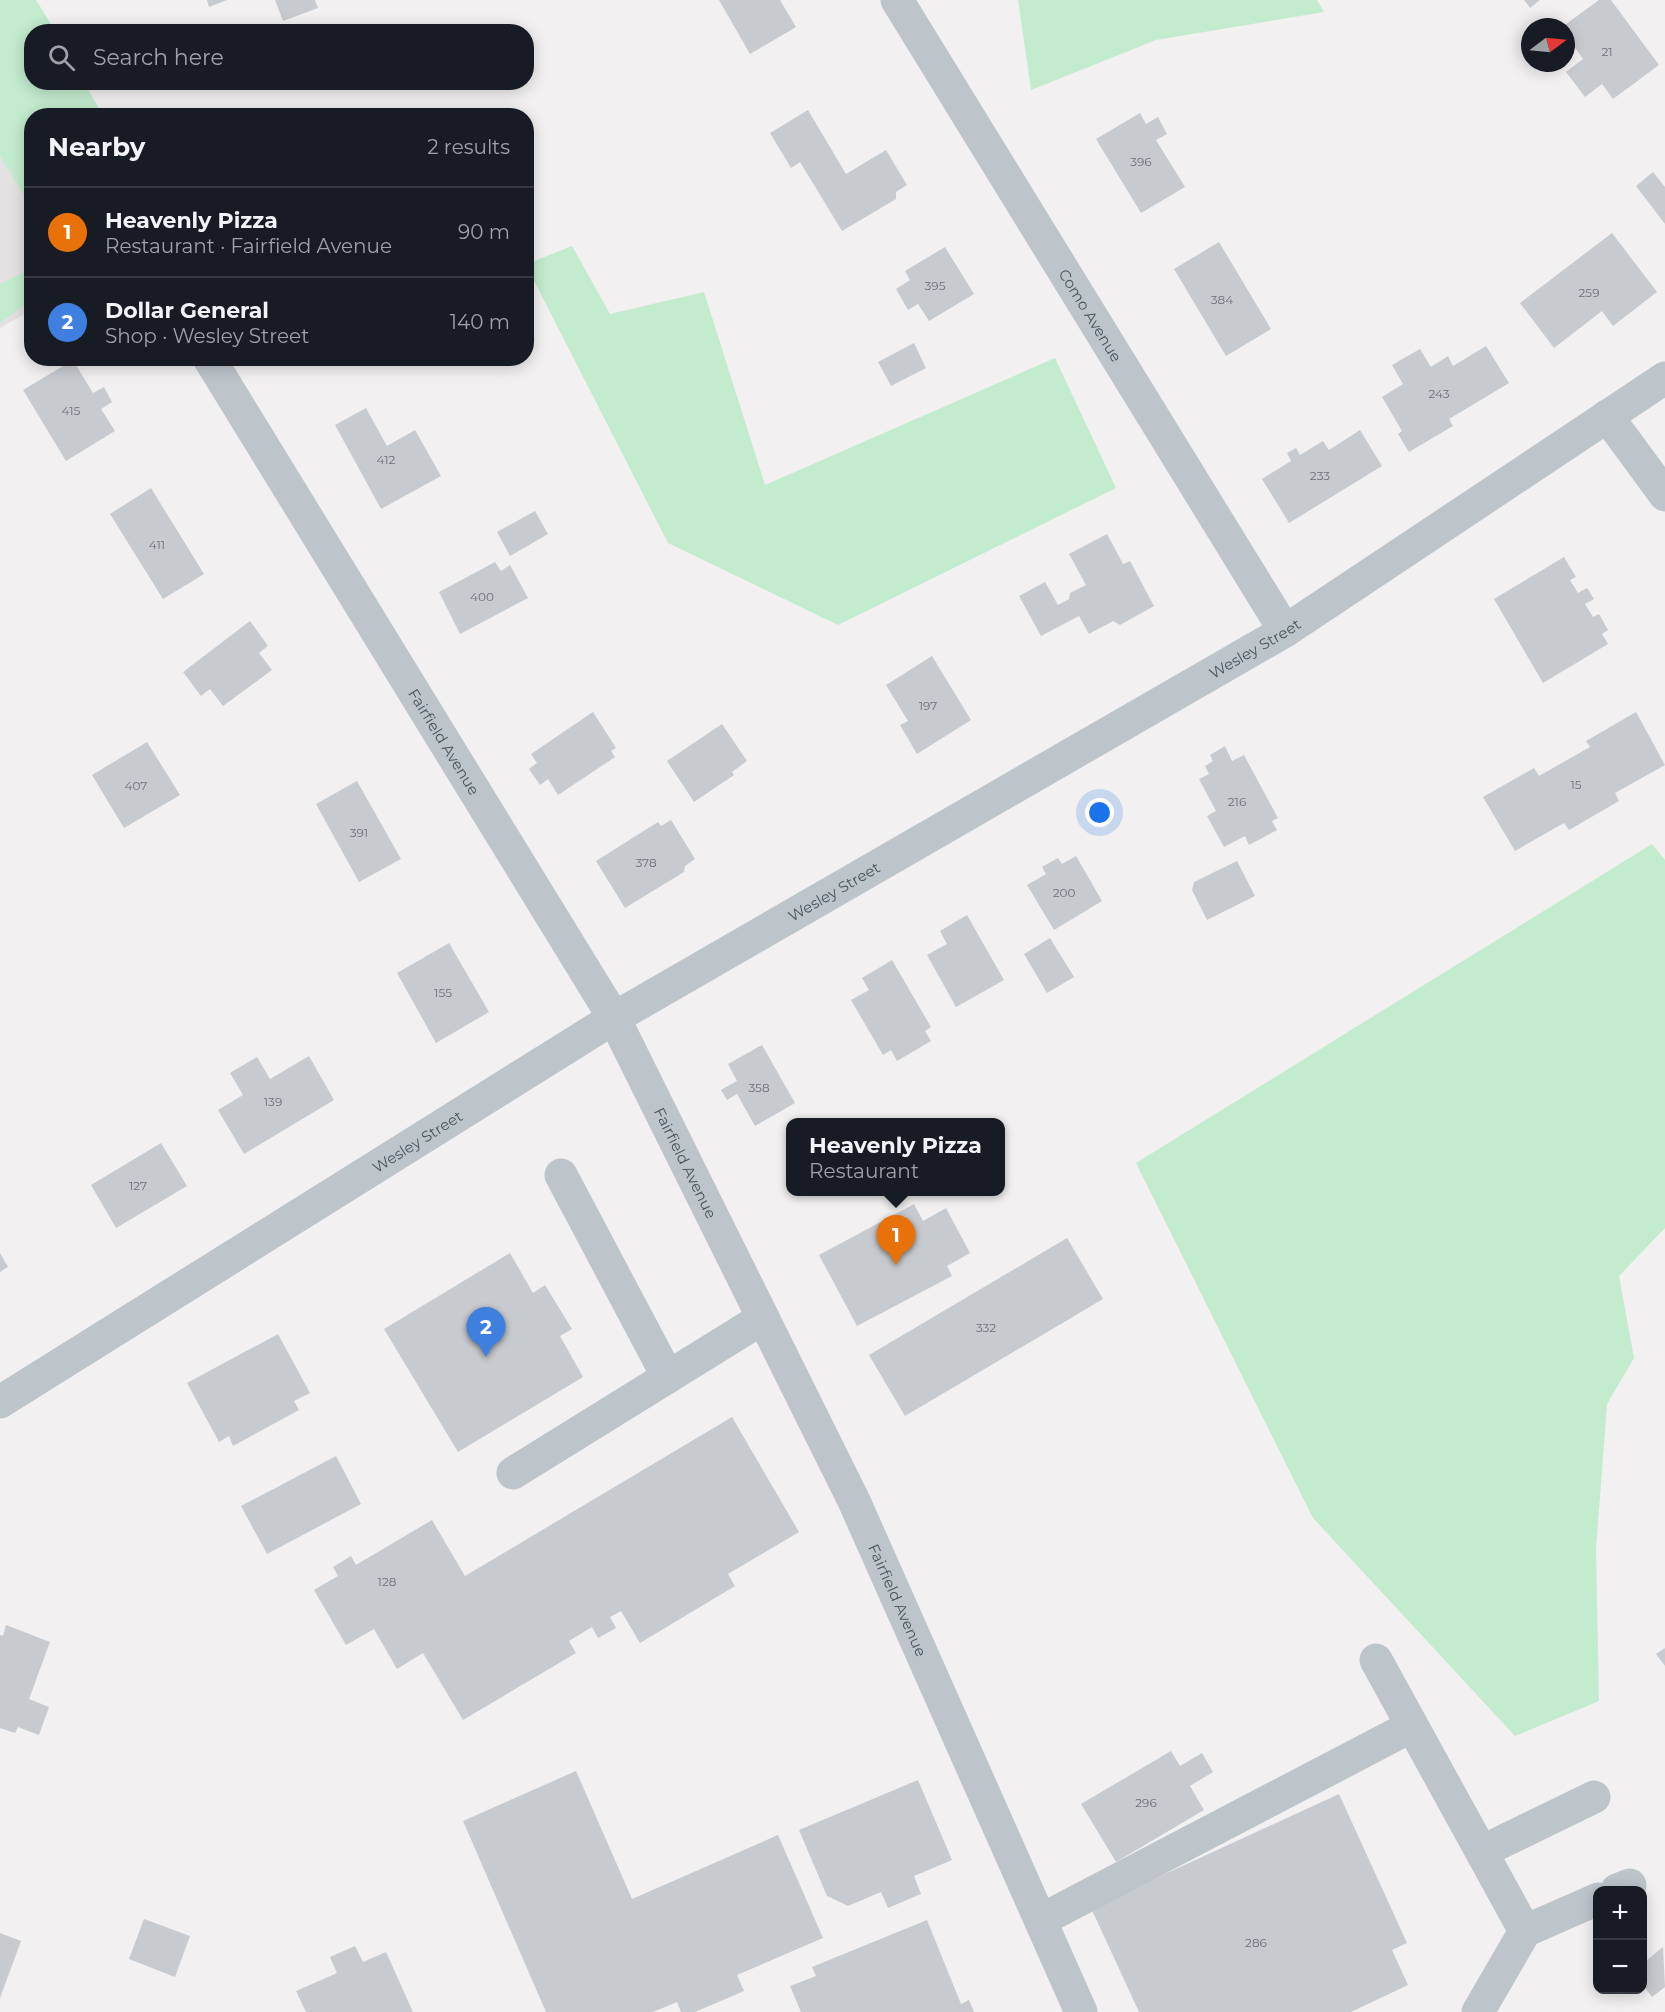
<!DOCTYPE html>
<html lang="en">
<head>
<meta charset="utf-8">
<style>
  body { margin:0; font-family:Montserrat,sans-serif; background:#20242c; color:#f1f3f6 }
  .controls { position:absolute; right:18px; bottom:18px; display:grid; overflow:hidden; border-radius:12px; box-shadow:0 3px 15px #0003 }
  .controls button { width:54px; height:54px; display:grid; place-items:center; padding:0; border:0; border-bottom:2px solid #363941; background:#171b24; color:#f1f3f6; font:30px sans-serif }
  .compass { position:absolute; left:1521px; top:18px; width:54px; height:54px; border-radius:50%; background:#171b24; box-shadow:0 3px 15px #0003; rotate:74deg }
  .you { position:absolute; left:1100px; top:813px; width:21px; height:21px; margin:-15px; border:4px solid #fff; border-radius:50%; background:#1a73e8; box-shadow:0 0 0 9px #1a73e833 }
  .badge { display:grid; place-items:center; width:39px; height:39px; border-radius:50%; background:#2b84d0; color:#fff; font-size:20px; font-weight:700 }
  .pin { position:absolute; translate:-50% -50px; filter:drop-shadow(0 2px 3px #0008) }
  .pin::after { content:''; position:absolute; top:32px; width:21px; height:18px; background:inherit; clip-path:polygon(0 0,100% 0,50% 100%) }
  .popup { position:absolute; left:786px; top:1118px; width:219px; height:78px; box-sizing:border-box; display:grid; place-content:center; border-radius:12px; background:#171b24; filter:drop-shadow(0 2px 4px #0005); font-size:20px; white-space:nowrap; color:#9ea1a6 }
  .popup b { font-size:22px; color:#f1f3f6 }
  .popup::after { content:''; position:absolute; left:50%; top:100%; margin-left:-12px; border:12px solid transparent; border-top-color:#171b24 }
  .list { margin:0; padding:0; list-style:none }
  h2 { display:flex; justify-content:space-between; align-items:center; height:78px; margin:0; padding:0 24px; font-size:26px }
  h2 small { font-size:20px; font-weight:400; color:#9ea1a6 }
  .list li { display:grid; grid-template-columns:39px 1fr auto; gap:18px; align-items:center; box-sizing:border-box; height:90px; padding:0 24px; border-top:2px solid #363941 }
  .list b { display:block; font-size:22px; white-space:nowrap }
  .list p { margin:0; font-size:20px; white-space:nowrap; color:#9ea1a6 }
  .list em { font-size:20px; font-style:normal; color:#9ea1a6 }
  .icon { flex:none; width:33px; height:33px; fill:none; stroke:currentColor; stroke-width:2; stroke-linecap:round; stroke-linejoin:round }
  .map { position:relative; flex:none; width:1665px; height:2012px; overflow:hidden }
  .search { position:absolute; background:#171b24; box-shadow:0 3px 15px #0003; left:24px; top:24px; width:510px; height:66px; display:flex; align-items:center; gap:15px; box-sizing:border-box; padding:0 21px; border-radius:24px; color:#9ea1a6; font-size:22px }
  .panel { position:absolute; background:#171b24; box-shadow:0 3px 15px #0003; left:24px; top:108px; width:510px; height:258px; border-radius:24px }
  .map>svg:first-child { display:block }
  .education { fill:#e3e1e1 }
  .green { fill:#c3ebce }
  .building { fill:#c7cbcf }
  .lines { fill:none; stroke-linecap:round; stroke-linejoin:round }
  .minor { stroke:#bdc5cb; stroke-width:33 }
  .labels { text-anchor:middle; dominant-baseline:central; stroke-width:6; stroke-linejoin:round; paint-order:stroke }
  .number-label { font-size:12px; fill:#687278 }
  .street-label { font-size:15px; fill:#49555b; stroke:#fff }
</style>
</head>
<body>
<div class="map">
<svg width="1665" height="2012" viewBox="0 0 1665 2012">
  <rect width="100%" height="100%" fill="#f2f0f0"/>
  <path class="education" d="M0,96L32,150L31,310L0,328Z"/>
  <path class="green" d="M0,0H36L55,31L32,32V82L84,83L103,115L32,116L31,207L0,156Z
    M1018,0H1317L1324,12L1156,40L1031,90Z
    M572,246L610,314L704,292L765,485L1055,358L1116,488L838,625L668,543L527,267V264Z
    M31,268V300L0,323V284Z
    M1652,844L1665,860V1228L1619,1276L1634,1358L1607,1404L1596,1549L1599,1701L1515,1736L1313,1518L1136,1163Z"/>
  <path class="building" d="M207,0H227L209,7Z
    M275,0H315L318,8L283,21Z
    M719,0H780L796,27L750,54Z
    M1524,0H1540L1530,8Z
    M1599,0H1611L1659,65L1613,99L1602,84L1585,97L1566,72L1583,59L1566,35V27H1562Z
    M808,110L846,174L886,150L907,185L896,192V199L842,231L800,162L791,168L770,133Z
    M1140,113L1146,124L1158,117L1167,134L1156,140L1185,187L1141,213L1096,139Z
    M1653,172L1665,187V224L1636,186Z
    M1612,233L1657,292L1613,326L1602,311L1554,348L1520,303Z
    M1219,242L1271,329L1226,356L1174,269Z
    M945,247L974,294L929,321L918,304L908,310L896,289L910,280L905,271Z
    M914,343L926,368L891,386L878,362Z
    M1486,346L1509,383L1449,419L1453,426L1409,452L1398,434L1402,431L1382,397L1403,384L1392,365L1420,349L1431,367L1448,356L1453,366Z
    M73,360L93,393L104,387L112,402L101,409L115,431L66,461L23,390Z
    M366,408L387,446L415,430L441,476L381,509L335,425Z
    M1360,430L1382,466L1289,523L1262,479L1291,461L1287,453L1296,448L1300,455L1323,441L1329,450Z
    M151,488L204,574L163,599L110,514Z
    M535,511L548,534L510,556L497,532Z
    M1107,534L1123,564L1130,561L1154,606L1120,625L1113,621L1089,634L1079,616L1041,636L1019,596L1045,582L1058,605L1069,599L1070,593L1086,585L1069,554Z
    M1564,557L1576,577L1570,580L1578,593L1587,588L1594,599L1585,604L1593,617L1599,614L1608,630L1602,634L1608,644L1543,683L1494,599Z
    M495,562L501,571L510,565L528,598L460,634L439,592Z
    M250,621L268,646L259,653L272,670L223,706L210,689L201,696L183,672Z
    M932,656L971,720L917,754L900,725L908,721L886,685Z
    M593,712L616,748L611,751L615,757L558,795L548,779L540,785L529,769L537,763L531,754Z
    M1636,712L1665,765L1615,793L1619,801L1569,830L1564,823L1515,851L1483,797L1534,768L1539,776L1590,747L1586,741Z
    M722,724L747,761L732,772L734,775L694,802L667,761Z
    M147,742L180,795L124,828L92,775Z
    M1225,746L1232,761L1244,755L1278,818L1272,821L1277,830L1249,845L1245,836L1224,847L1207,816L1216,811L1199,779L1209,774L1205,766L1213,761L1210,755Z
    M357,781L401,859L359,882L316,804Z
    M671,820L695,859L685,866L684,872L625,908L596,861L658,822L661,826Z
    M1076,856L1102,901L1054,930L1027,885L1046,874L1042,867L1058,858L1062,864Z
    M1237,861L1255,896L1207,920L1192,890L1194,882Z
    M967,915L1004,980L956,1007L927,955L947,944L940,931Z
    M1050,938L1074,977L1047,993L1024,954Z
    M449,943L489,1012L436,1043L397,973Z
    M892,960L931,1027L925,1031L931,1041L897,1061L891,1050L883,1055L851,1000L869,990L862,978Z
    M762,1045L795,1103L755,1126L737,1094L727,1100L721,1090L737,1081L728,1064Z
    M309,1056L334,1100L244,1154L218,1110L243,1095L230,1073L257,1057L270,1079Z
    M161,1143L187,1186L116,1228L91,1185Z
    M914,1204L923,1221L946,1208L970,1253L947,1266L952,1276L857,1326L819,1255Z
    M1067,1238L1103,1299L905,1416L869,1355Z
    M0,1253L8,1267L0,1272Z
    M510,1253L533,1293L545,1285L572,1329L560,1336L583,1377L458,1452L384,1329Z
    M278,1334L310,1393L294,1401L299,1410L233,1446L229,1436L219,1442L187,1383Z
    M732,1417L799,1532L728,1574L735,1586L640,1643L621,1611L610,1617L616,1628L598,1638L592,1627L569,1641L576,1653L463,1720L423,1653L397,1669L374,1629L346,1645L314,1590L338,1576L333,1567L351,1556L356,1565L432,1520L465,1576Z
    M336,1456L361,1504L267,1554L241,1506Z
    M6,1625L50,1642L29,1699L49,1707L39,1735L18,1727L15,1733L0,1728V1635L3,1636Z
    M1665,1648V1666L1656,1654Z
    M1171,1751L1180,1766L1202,1753L1213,1772L1190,1786L1204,1810L1116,1862L1081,1804Z
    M576,1771L632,1899L778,1835L823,1938L737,1975L744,1991L695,2012H681L677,2002L653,2012H546L463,1821Z
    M918,1780L952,1860L914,1876L921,1894L888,1908L881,1892L848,1906L827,1896L799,1830Z
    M1339,1794L1407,1943L1392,1950L1408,1985L1351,2012H1139L1091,1908Z
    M144,1919L190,1936L175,1977L129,1959Z
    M927,1920L961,2004L969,2000L974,2012H801L790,1986L816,1976L812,1967Z
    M0,1933L21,1941L0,1998Z
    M355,1946L363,1962L386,1952L413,2012H306L296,1991L337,1973L330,1957Z
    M1663,1947L1665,1987L1652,1997L1642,1984V1964Z"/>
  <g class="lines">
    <g class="minor">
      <path id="s1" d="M897,0L1285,631"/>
      <path id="s2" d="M209,358L614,1018L854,1501L1081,2012"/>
      <path d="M1607,416L1665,495"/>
      <path d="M561,1175L668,1377"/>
      <path id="s3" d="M0,1402L614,1018L1285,631L1665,378"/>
      <path d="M513,1473L763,1318"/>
      <path d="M1376,1660L1525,1931"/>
      <path d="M1483,1851L1594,1797"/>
      <path d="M1617,1890L1630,1885"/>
      <path d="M1041,1920L1412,1726"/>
      <path d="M1478,2012L1525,1931L1598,1899"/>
    </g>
  </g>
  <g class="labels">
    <g class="number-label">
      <text x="1607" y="51">21</text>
      <text x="1141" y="161">396</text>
      <text x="935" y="285">395</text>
      <text x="1589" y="292">259</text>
      <text x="1222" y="299">384</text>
      <text x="1439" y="393">243</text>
      <text x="71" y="410">415</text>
      <text x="386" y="459">412</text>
      <text x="1320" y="475">233</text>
      <text x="157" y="544">411</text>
      <text x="482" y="596">400</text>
      <text x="928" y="705">197</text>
      <text x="1576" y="784">15</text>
      <text x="136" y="785">407</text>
      <text x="1237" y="801">216</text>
      <text x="359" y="832">391</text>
      <text x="646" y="862">378</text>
      <text x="1064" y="892">200</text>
      <text x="443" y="992">155</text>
      <text x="759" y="1087">358</text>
      <text x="273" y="1101">139</text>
      <text x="138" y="1185">127</text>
      <text x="986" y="1327">332</text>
      <text x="387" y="1581">128</text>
      <text x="1146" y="1802">296</text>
      <text x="1256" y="1942">286</text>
    </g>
    <g class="street-label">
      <text stroke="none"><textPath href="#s1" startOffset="370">Como Avenue</textPath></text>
      <text stroke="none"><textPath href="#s3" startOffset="1464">Wesley Street</textPath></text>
      <text stroke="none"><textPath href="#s2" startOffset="450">Fairfield Avenue</textPath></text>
      <text stroke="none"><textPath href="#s3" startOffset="978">Wesley Street</textPath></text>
      <text stroke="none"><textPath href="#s3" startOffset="492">Wesley Street</textPath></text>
      <text stroke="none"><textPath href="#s2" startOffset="936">Fairfield Avenue</textPath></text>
      <text stroke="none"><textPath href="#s2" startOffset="1422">Fairfield Avenue</textPath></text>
    </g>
  </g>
</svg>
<div class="controls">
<button>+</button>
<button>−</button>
</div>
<svg class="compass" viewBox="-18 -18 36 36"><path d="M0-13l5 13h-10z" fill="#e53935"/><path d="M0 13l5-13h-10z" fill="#9ea1a6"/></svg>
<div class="you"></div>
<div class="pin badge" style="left:896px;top:1265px;background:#e8710a">1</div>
<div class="popup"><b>Heavenly Pizza</b>Restaurant</div>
<div class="pin badge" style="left:486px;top:1357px;background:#3f7fe0">2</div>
<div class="search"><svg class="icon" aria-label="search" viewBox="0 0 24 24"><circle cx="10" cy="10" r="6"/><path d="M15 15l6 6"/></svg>Search here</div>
<section class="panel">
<h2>Nearby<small>2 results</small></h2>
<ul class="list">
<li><span class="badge" style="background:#e8710a">1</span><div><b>Heavenly Pizza</b><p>Restaurant · Fairfield Avenue</p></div><em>90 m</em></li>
<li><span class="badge" style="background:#3f7fe0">2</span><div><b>Dollar General</b><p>Shop · Wesley Street</p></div><em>140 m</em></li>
</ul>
</section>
</div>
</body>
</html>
